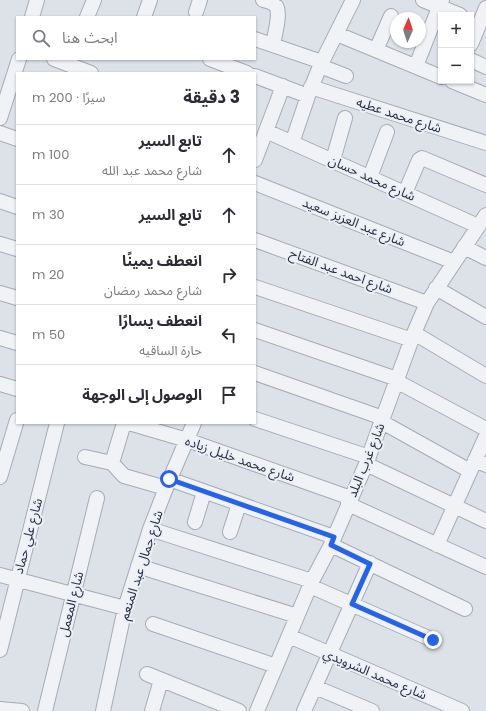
<!DOCTYPE html>
<html lang="ar">
<head>
<meta charset="utf-8">
<style>
  body { margin:0; font-family:Poppins,"Noto Sans Arabic",sans-serif; background:#f7f7f7; color:#2b2b33; direction:rtl }
  .controls { position:absolute; right:12px; top:12px; display:grid; overflow:hidden; border-radius:0px; box-shadow:0 1px 3px #0004 }
  .controls button { width:36px; height:36px; display:grid; place-items:center; padding:0; border:0; border-bottom:1px solid #e1e1e2; background:#fff; color:#2b2b33; font:20px sans-serif }
  .compass { position:absolute; left:390px; top:12px; width:36px; height:36px; border-radius:50%; background:#fff; box-shadow:0 1px 3px #0004; rotate:3deg }
  .stop { position:absolute; width:12px; height:12px; margin:-9px; border:3px solid #2563eb; border-radius:50%; background:#fff }
  .stop.end { background:#2563eb; border-color:#fff; box-shadow:0 1px 4px #0008 }
  .list { margin:0; padding:0; list-style:none }
  h2 { display:flex; justify-content:space-between; align-items:center; height:52px; margin:0; padding:0 16px; font-size:17px }
  h2 small { font-size:13px; font-weight:400; color:#7c7c81 }
  .list li { display:grid; grid-template-columns:26px 1fr auto; gap:12px; align-items:center; box-sizing:border-box; height:60px; padding:0 16px; border-top:1px solid #e1e1e2 }
  .list b { display:block; font-size:15px; white-space:nowrap }
  .list p { margin:0; font-size:13px; white-space:nowrap; color:#7c7c81 }
  .list em { font-size:13px; font-style:normal; color:#7c7c81 }
  .icon { flex:none; width:22px; height:22px; fill:none; stroke:currentColor; stroke-width:2; stroke-linecap:round; stroke-linejoin:round }
  .map { position:relative; flex:none; width:486px; height:711px; overflow:hidden; direction:ltr }
  .search { position:absolute; background:#fff; box-shadow:0 1px 3px #0004; left:16px; top:16px; width:240px; height:44px; display:flex; align-items:center; gap:10px; box-sizing:border-box; padding:0 14px; border-radius:0px; color:#7c7c81; font-size:15px }
  .panel { position:absolute; background:#fff; box-shadow:0 1px 3px #0004; left:16px; top:72px; width:240px; height:352px; border-radius:0px; direction:rtl }
  .map>svg:first-child { display:block }
  .lines { fill:none; stroke-linecap:round; stroke-linejoin:round }
  .street-casing { stroke:#a6abb6; stroke-width:16 }
  .street { stroke:#f0f2f6; stroke-width:14 }
  .route { stroke:#2563eb; stroke-width:5 }
  .labels { text-anchor:middle; dominant-baseline:central; stroke-width:4; stroke-linejoin:round; paint-order:stroke }
  .street-label { font-size:13px; fill:#252d40; stroke:#ecf0f6 }
</style>
</head>
<body>
<div class="map">
<svg width="486" height="711" viewBox="0 0 486 711">
  <rect width="100%" height="100%" fill="#dde1e8"/>
  <g class="lines">
    <g class="street-casing">
      <path id="street" d="M263,0C267,1 272,2 275,5C282,10 274,37 273,45
        M423,0L460,15
        M196,12L200,0
        M32,17L37,0
        M87,17L94,0
        M144,17L150,0
        M337,34L441,77
        M255,39L322,62
        M471,44L486,8
        M376,50L391,16
        M54,59L91,73
        M210,59L247,73
        M471,60L486,67
        M320,66L346,76
        M416,66L442,0
        M255,76L308,96
        M452,81L486,95
        M311,87L486,143
        M0,118L19,59
        M266,131L478,226
        M0,133L17,139
        M292,143L308,96L320,66L353,0
        M255,160L283,86
        M333,160L345,118
        M370,177L387,132
        M255,183L454,262
        M405,193L419,160L422,158L486,185
        M0,201L17,207
        M255,240L427,303
        M0,244L17,249
        M464,247L486,258
        M255,287L412,340
        M436,288L486,317
        M0,293L17,298
        M255,330L397,379
        M414,333L486,376
        M0,338L17,343
        M255,373L383,418
        M396,381L486,429
        M0,384L17,389
        M255,419L369,457
        M382,422L470,471
        M129,423L187,440L351,498
        M85,457L112,463L124,476L166,488
        M475,460L486,465
        M112,463L124,423
        M366,464L486,521
        M0,477L17,420
        M169,479L334,537
        M348,504L486,567
        M195,522L204,492
        M150,529L312,581
        M230,532L239,504
        M331,545L465,609
        M437,545L486,436
        M138,566L297,616
        M0,575L125,608
        M310,586L433,640
        M153,624L276,666
        M289,636L462,711
        M0,650L57,423
        M147,674L239,711
        M315,687L372,711
        M0,709L22,711
        M45,711L97,498
        M103,711L125,608L150,529L166,488L194,423
        M152,711L161,680
        M257,711L312,581L331,545L366,464L414,333L427,303L486,215
        M304,711L370,563"/>
    </g>
    <use href="#street" class="street"/>
  </g>
  <g class="lines">
    <path class="route" d="M169,479L334,537L331,545L370,564L352,604L433,640"/>
  </g>
  <g class="labels">
    <g class="street-label">
      <text transform="translate(399 115) rotate(18)">شارع محمد عطيه</text>
      <text transform="translate(372 178) rotate(24)">شارع محمد حسان</text>
      <text transform="translate(354 222) rotate(22)">شارع عبد العزيز سعيد</text>
      <text transform="translate(341 271) rotate(20)">شارع احمد عبد الفتاح</text>
      <text transform="translate(240 459) rotate(19)">شارع محمد خليل زياده</text>
      <text transform="translate(366 460) rotate(-68)">شارع غرب البلد</text>
      <text transform="translate(28 536) rotate(-75)">شارع علي حماد</text>
      <text transform="translate(141 565) rotate(-72)">شارع جمال عبد المنعم</text>
      <text transform="translate(71 604) rotate(-76)">شارع المعمل</text>
      <text transform="translate(375 674) rotate(23)">شارع محمد الشرويدي</text>
    </g>
  </g>
</svg>
<div class="controls">
<button>+</button>
<button>−</button>
</div>
<svg class="compass" viewBox="-18 -18 36 36"><path d="M0-13l5 13h-10z" fill="#e53935"/><path d="M0 13l5-13h-10z" fill="#7c7c81"/></svg>
<div class="stop" style="left:169px;top:479px"></div>
<div class="stop end" style="left:433px;top:640px"></div>
<div class="search"><svg class="icon" aria-label="search" viewBox="0 0 24 24"><circle cx="10" cy="10" r="6"/><path d="M15 15l6 6"/></svg>ابحث هنا</div>
<section class="panel">
<h2>3 دقيقة<small>سيرًا · 200 m</small></h2>
<ul class="list">
<li><svg class="icon" aria-label="ahead" viewBox="0 0 24 24"><path d="M12 20V5M6 11l6-6 6 6"/></svg><div><b>تابع السير</b><p>شارع محمد عبد الله</p></div><em>100 m</em></li>
<li><svg class="icon" aria-label="ahead" viewBox="0 0 24 24"><path d="M12 20V5M6 11l6-6 6 6"/></svg><div><b>تابع السير</b></div><em>30 m</em></li>
<li><svg class="icon" aria-label="right" viewBox="0 0 24 24"><path d="M7 20v-9h11M14 6l5 5-5 5"/></svg><div><b>انعطف يمينًا</b><p>شارع محمد رمضان</p></div><em>20 m</em></li>
<li><svg class="icon" aria-label="left" viewBox="0 0 24 24"><path d="M17 20v-9H6M10 6l-5 5 5 5"/></svg><div><b>انعطف يسارًا</b><p>حارة الساقيه</p></div><em>50 m</em></li>
<li><svg class="icon" aria-label="arrive" viewBox="0 0 24 24"><path d="M6 21V4h12l-3 4 3 4H6"/></svg><div><b>الوصول إلى الوجهة</b></div></li>
</ul>
</section>
</div>
</body>
</html>
